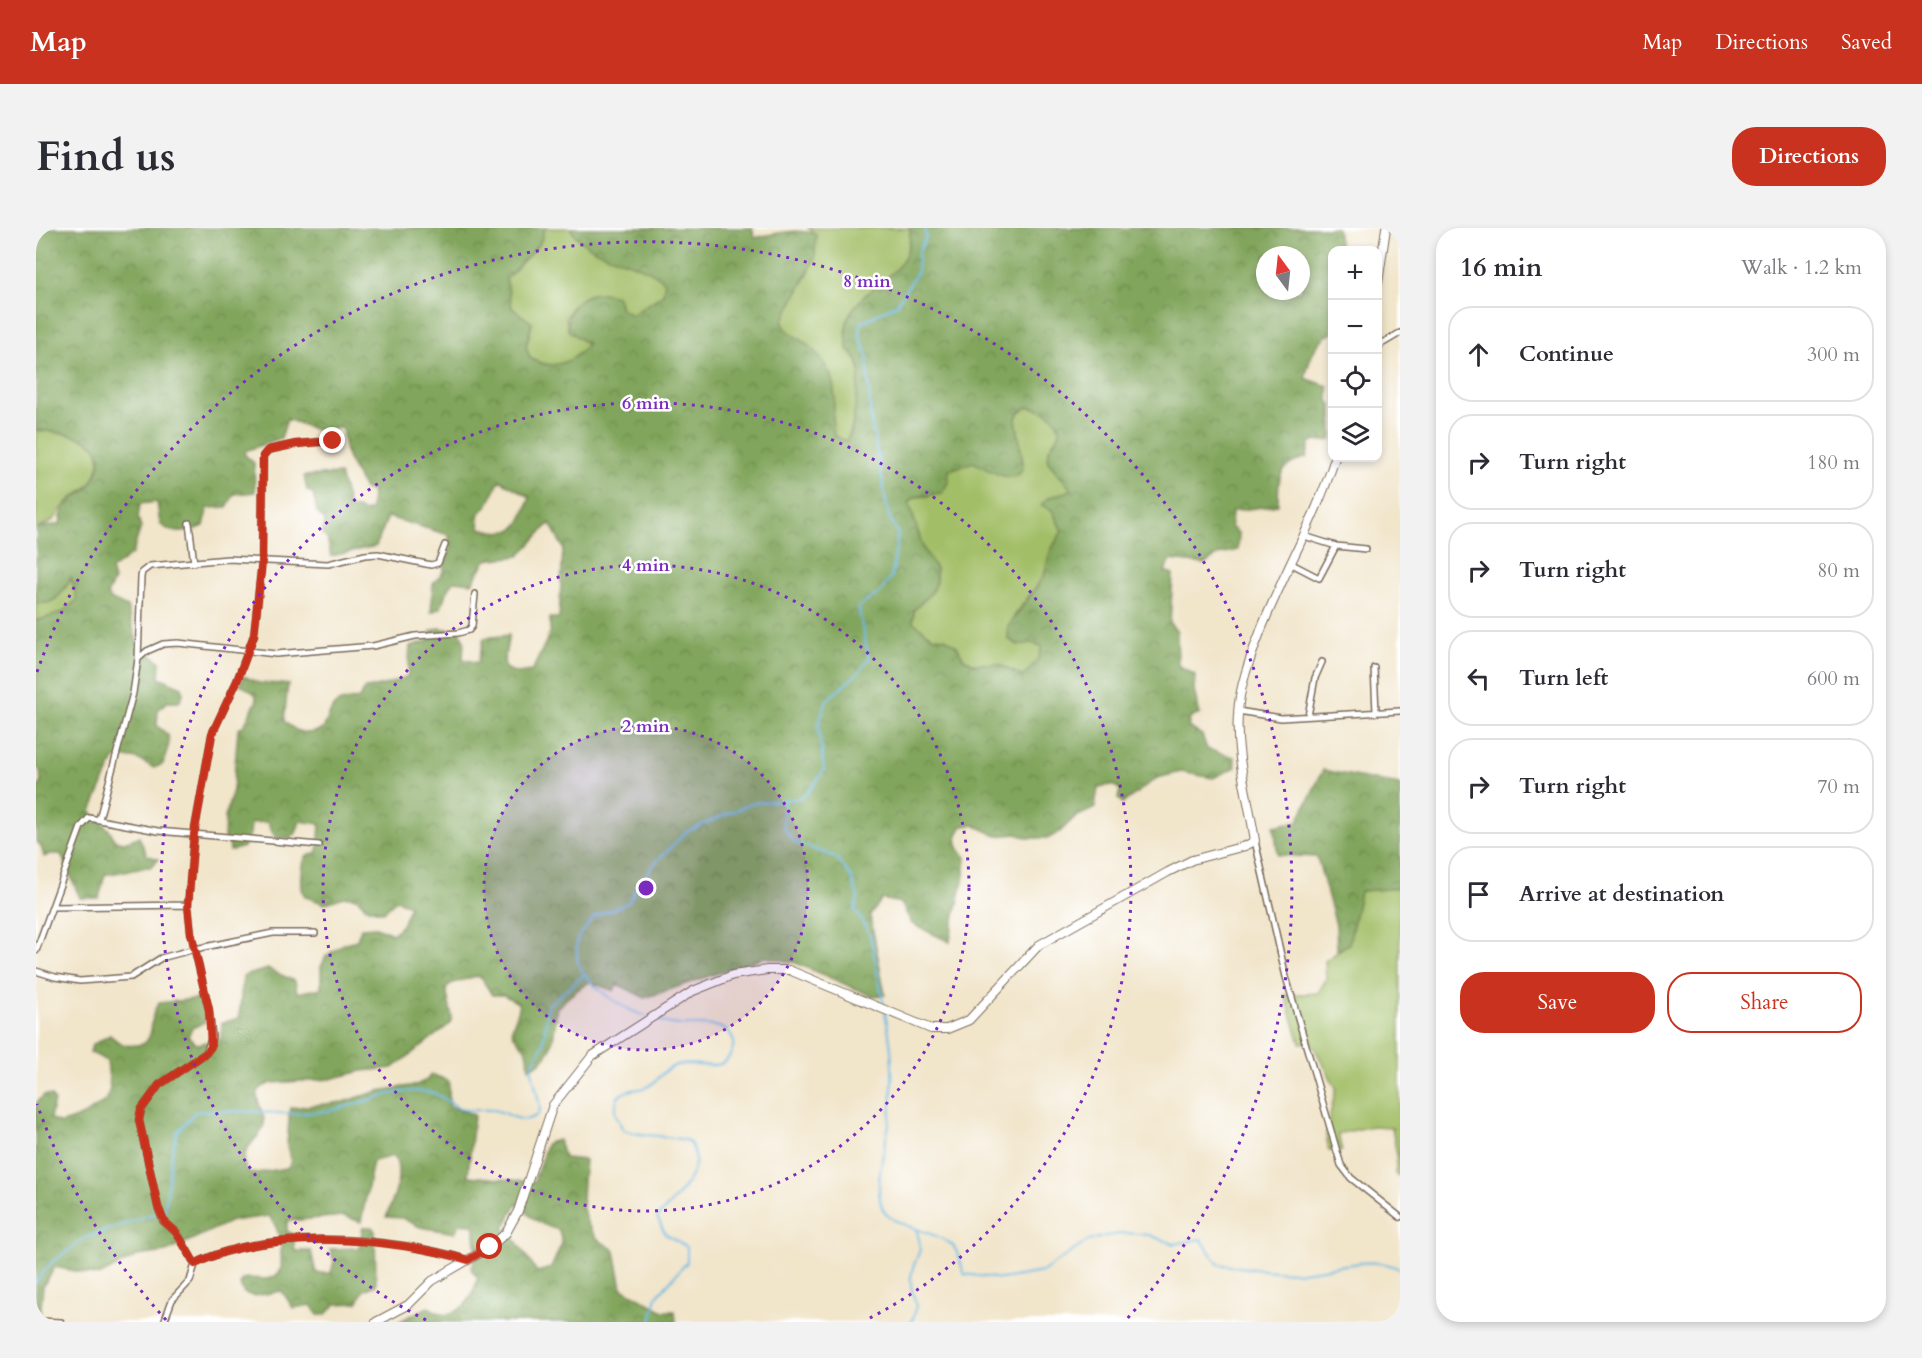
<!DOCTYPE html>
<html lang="en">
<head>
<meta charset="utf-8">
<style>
  body { margin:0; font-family:Cardo,serif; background:#f2f2f3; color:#2b2b33 }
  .controls { position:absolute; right:18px; top:18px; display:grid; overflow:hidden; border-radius:12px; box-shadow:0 3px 9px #0003 }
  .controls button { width:54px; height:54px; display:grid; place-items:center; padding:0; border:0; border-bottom:2px solid #e1e1e2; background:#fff; color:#2b2b33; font:30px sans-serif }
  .compass { position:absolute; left:1220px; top:18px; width:54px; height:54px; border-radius:50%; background:#fff; box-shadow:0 3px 9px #0003; rotate:345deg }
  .stop { position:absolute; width:18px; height:18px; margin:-14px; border:4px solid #c8321e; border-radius:50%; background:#fff }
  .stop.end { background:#c8321e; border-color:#fff; box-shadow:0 2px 6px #0008 }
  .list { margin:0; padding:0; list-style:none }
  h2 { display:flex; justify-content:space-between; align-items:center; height:78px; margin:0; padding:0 24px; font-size:26px }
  h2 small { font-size:20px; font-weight:400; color:#7c7c81 }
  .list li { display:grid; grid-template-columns:39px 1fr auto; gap:18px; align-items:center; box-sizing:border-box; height:96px; margin:0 12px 12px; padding:0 12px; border:2px solid #e1e1e2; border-radius:24px }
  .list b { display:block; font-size:22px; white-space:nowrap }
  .list em { font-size:20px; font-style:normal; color:#7c7c81 }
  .actions { display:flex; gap:12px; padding:18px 24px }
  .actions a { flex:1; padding:14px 0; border:2px solid #c8321e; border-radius:24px; text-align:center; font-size:21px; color:#c8321e }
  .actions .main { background:#c8321e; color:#fff }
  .icon { flex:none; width:33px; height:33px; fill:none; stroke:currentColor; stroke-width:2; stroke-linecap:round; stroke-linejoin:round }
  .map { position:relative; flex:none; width:1364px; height:1094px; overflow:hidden; border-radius:24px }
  header { display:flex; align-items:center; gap:36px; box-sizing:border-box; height:84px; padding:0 30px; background:#c8321e; color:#fff }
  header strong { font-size:28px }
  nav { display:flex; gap:33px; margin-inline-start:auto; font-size:21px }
  .intro { display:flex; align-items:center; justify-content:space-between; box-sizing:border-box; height:144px; padding:0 36px }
  h1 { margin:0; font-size:42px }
  .button { padding:15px 27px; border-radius:24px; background:#c8321e; color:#fff; font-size:21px; font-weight:700 }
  main { display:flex; gap:36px; padding:0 36px }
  aside { flex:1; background:#fff; border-radius:24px; box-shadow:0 3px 9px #0003 }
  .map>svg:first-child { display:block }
  .green { fill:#a2be66; stroke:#6e7442; stroke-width:1.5 }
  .forest { fill:url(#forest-crowns); stroke:#5e683c; stroke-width:1.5; fill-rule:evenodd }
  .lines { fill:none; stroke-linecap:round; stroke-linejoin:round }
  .stream { stroke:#6ab9e4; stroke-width:2 }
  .street-casing { stroke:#7b6b5a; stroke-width:8 }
  .secondary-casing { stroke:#7b6b5a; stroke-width:10 }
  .street { stroke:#fff; stroke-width:5 }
  .secondary { stroke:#fff; stroke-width:8 }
  .route { stroke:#c8321e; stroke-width:8 }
  .ring { fill:none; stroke:#7b2cbf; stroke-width:3; stroke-dasharray:3 6 }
  .centre { fill:#7b2cbf; stroke:#fff; stroke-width:3 }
  .ring-label { font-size:18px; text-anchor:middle; font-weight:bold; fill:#7b2cbf; stroke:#fff; stroke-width:5; stroke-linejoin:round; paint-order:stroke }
</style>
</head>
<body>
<header>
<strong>Map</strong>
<nav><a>Map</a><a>Directions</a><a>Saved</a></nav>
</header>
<div class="intro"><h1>Find us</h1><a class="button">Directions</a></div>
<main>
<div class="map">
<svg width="1364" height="1094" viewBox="0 0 1364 1094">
  <defs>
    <pattern id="forest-crowns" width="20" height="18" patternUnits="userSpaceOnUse" patternTransform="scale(1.5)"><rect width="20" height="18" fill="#81a55b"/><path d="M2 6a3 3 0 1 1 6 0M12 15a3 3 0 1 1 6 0" fill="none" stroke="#6b874b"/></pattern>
  </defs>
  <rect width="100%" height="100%" fill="#fff"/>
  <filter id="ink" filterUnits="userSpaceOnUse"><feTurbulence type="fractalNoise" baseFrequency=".0167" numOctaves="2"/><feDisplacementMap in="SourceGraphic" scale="12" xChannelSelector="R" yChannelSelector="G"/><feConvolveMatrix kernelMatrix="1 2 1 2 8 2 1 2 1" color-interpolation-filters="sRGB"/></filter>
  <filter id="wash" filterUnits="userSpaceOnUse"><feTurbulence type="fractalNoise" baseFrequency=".008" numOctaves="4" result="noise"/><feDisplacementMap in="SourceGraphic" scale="24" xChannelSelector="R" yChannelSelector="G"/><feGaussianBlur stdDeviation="1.35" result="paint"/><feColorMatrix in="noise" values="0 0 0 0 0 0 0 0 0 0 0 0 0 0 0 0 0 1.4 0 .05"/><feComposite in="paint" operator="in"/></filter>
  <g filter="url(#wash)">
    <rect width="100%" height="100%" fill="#f1e5ca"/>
    <path class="green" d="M509,0H534L587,32L610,40L629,54L627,66L596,87L585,81L536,78L530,90L532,102L551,116C538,136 514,143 494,130L490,119L496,95L476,80L470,51L504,15Z
      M772,0H874C877,47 834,53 815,84C808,94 811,109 811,120C816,126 822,132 823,140C826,153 817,203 810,214L798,208L796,196L798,184L773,117L751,104L746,93L774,42L780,6Z
      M992,179C1008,180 1023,188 1024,206L1016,216L1012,233L1036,262L1012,270L1006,277L1016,282L1026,303L1014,324L1008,348L978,388L972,411L982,417L995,415L1006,418L1003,430L987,449L963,436H938L927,430L921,418L909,410L897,409L877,394L878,382L896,364L900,353V341L887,320L873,275L879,269L893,268L912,254L913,242L937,234L971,249L987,235L980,191L982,185Z
      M0,202C20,204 72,206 62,238C61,243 59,251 55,255C50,262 40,266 34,272C16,288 28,290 0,300Z
      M40,344L41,372L27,384L0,393V375L26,365Z
      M1364,660V948L1359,946L1361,928L1356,899L1336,898L1302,906L1306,923H1293L1290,906L1300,860L1275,814L1264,815L1249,767L1282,765L1290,751L1289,733L1313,715L1324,663Z"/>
    <path class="forest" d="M0,0H509L504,15L470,51L476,80L496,95L490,119L494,130C514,143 537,136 551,116L532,102C528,73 557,57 582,69L585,81L596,87L627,66L629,54C602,29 554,33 534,0H716L719,10C737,5 763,0 780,6L779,30L746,94C753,108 762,108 773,118C781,124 791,139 795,148C803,169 794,187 798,208L810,213L816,203L824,141L820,130L811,120C811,109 808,94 815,84C834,53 877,47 874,0H1301L1304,22H1296V105C1279,112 1273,133 1269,150L1292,158V173L1296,177V212L1274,214L1271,229C1241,239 1243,247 1242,277L1196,283L1195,299L1203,305L1202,322L1184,326L1169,336L1134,332L1129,343L1137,346L1134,395L1141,404L1142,437L1159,447L1158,463L1164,486L1154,490L1152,499L1166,507L1171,521L1198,529L1200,539L1177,550L1145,544L1121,550L1087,575L1082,571L1084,561L1076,557L1062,559L1059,580L1038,590L1024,604L1013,610H993L980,606L961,608L938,597L926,598C917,610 919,620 930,629C929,659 917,685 914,714L876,696L865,675L846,671L834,687L849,767L836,768L760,735L729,729L609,770L581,756L578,763L554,754C544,759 528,772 521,780C517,804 521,831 493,840L490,822L477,806L476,800L483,781L482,775L468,767H456L446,751L440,748L414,756L410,761L416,789L415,795L357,840L326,843L294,851L236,855C206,863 232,882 228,897C223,914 203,917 210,942L215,946L251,940L255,935L251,917L254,880L307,874L343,863L380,857L391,852L395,846L413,853V878L438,887L432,948L498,954L511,915L523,912L528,930L549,932C547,960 540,985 560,1009C565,1015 573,1017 579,1023L586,1060L627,1083H639L640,1094H362L392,1079L409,1087C430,1082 436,1070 442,1050L435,1041C442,1025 439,1015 439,999L431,995L423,997L419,1005L384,999L366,990L350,989C358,971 368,945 358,928L337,933L325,994L308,988L251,993V1003L257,1006L259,1023H275L280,1045H295L298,1033L294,1021L323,1020L327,999H336L339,1003L340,1057L328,1062L321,1075L300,1076L289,1087H282L275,1077L257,1080L246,1063L218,1068L208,1065L204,1057L206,1051C219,1047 234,1058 245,1042C246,1024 246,1003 233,988L195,993L130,1024L101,1028L63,1048L19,1039L7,1058L4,1090L0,1089V875L8,867L15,868L18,873L14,891L25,896L50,886L70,872L74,861L71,833L54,824L56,817L74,807C86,818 93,820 109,815C120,803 112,787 123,775L165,770L169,794L156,800L152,808L161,816L185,811L186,795L203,790L207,748L232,741L259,753L261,765L285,760V739L290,728L309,715L321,712L325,700L340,699L357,706L366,697L374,677L360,672L347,684L329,679C319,661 302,671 288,676C282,672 274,672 269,668C263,661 266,636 270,628L282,624L284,596L264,593L260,605L254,610L239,609L231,594L215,595L214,606L207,619L194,623L193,614L188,611L189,589L197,562L202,501L208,497L221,472L219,466L204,456L208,448L223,455L252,456L248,493C261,505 271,508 287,501C299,476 293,474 323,471L329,460C347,459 355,455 372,448L374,418L392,413L395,403L403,400L418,402L422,399L428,413L427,431L442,435L448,410L473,407L468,433L470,441L482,445L496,443L514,405V390H523L527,320L514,295L483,328L450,332L436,355L418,353L410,364L405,380L395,384L397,355L406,346L414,321L413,307L352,289L340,318L295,328L291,310L286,307L289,293L281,284L277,265L271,263L268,248L304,246L313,279L330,284L335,281L336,263L328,261L310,227L306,200L280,202L251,191L245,210L209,223V227L218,235L219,264L198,266L191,279L172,280L168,298C150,304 139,309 124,296L121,274L104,276L102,290L105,299L96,326L75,342L78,352L71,367L74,371L91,379L101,414L124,434L123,449L146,459L147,466L143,474H131L122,482L121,498L132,507L133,516L127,536L118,540C103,531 96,527 78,531L55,583L75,604L78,612L88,614L103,609L111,627L122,631L116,639C99,638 86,646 69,646L63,670H44L25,626H14L8,629L5,618L0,613V561L5,556L4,543L0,538V393L27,384L41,372L35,349C26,365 20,378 0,375V300L24,296C26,268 45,272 57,253C84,209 28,205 0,202ZM1229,27H1265V63H1229ZM992,179C1008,180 1023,188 1024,206L1013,221L1012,234L1036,262L1012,270L1005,277L1016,282L1026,303L1014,324L1008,348L972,399V411L983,417L995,415L1006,418L1003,430L987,449L963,436H938L927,430L921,418L909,410L897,409L877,394L878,382L896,364L900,353V341L887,320L873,275L879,269L906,265L912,254L913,242L937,234C950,241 986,263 987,235L980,191L982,185ZM464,252L494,269C483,300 480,310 444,300L442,287L452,276ZM481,975C495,990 503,997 523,1002L526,1015L515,1040L501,1044L478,1010L468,1001Z
      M1287,542L1364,557V660L1324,663L1313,716L1301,722L1300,697L1281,629L1242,627L1238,598L1262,593Z"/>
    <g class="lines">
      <path class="stream" d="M748,571L747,599L758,614L800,629L815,649L822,669L819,681L835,709L848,779
        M849,785C857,819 858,854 854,889C851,915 837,953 846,979C852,999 899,1002 916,1017C924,1025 924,1036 928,1046L966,1051L1006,1044L1052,1013L1070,1008L1091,1005L1113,1007L1138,1016L1165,1011L1182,1036C1209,1040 1235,1044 1262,1044C1295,1043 1333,1025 1364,1041
        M612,789C589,782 550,758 542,734C540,727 541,718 541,711L558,689L593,674L600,660L618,636L650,604L716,575L760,571L772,565L788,542L782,496L791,472L821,446L833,431L822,379L845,364L856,348L862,306L853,289L835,192L831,128L823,105L826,94L861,76L881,44L882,25L890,9L889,0
        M0,1054L15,1035L51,1009L129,982L135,929L141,904L159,884C202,879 247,890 291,883C325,878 358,858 393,864C406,866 414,876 425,881C435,884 447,881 457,882C473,884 487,900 503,885L504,879L495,839L507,817L512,777L549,746
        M615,1094L621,1068L651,1034V1019L629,1006L621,989C638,972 675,939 652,913C630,907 608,909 587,902L579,885L581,870C590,859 604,864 615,857C625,849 627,841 641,837C660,831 693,852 698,814C693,792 662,798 645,797C635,797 626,794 617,791
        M875,1094C887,1072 872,1067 875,1049C878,1024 890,1030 880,1001"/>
    </g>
  </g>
  <g filter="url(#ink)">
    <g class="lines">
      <g class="street-casing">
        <path id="street" d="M1342,118L1364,105
          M153,295L158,335
          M1300,318L1330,321
          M1254,335L1283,350L1300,318L1268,308
          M102,431L105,349L106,344L114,338L192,331L292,336L329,327L342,326L395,337L402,335L409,317
          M1338,440L1340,484
          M1202,483L1245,490L1364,483
          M1272,488L1279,450L1286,434
          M63,591L97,465L102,431L111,423L127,416L142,415L240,426L337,418L379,408L422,405L433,402L436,398L439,366
          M1219,613L1250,749L1305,937L1315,950L1364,989
          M16,679L152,677
          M0,723L45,599L53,590L122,603L283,617
          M0,743L19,749L44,753L95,749L125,730L159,721L237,705H279
          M159,1036L141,1005L127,993L122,979L103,892L105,882L123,857L170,825L176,809L173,782L155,705L152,677L158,606L176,506L201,453L218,407L226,333L227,228L232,222L260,216L297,213
          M0,1093L25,1094
          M128,1094L136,1072L154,1053L159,1036C229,999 358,1009 432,1032"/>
      </g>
      <g class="secondary-casing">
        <path id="secondary" d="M1342,55L1350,0
          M340,1094L372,1077L396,1053L454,1019L470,1005L482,983L517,877L556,828L657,763L697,747L731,742H753L895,801H911L933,792L1003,717L1132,644L1156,632L1209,618L1219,613C1213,571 1199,529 1202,486C1203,458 1215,428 1225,402C1248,344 1280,290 1299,230"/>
      </g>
      <use href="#street" class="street"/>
      <use href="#secondary" class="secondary"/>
    </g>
  </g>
  <g class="lines" filter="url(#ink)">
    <path class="route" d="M297,213L260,216L232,222L227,228L226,333L218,407L201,453L176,506L158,606L152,677L155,705L173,782L175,819L170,825L123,857L105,882L103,892L122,979L128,993L141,1005L159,1036C230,999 358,1010 432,1032L454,1019"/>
  </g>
  <circle cx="610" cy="660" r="162" fill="#7b2cbf" fill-opacity=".12"/>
  <g class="ring">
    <circle cx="610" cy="660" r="162"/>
    <circle cx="610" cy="660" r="323"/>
    <path d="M390 1092A485 485 0 1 1 830 1092"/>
    <path d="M130 1092A646 646 0 0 1 1 876M1 444A646 646 0 1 1 1090 1092"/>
  </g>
  <circle cx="610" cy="660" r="9" class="centre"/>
  <g class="ring-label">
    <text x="831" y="59">8 min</text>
    <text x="610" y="181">6 min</text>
    <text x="610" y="343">4 min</text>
    <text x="610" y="504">2 min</text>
  </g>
</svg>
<div class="controls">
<button>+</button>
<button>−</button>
<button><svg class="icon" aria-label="locate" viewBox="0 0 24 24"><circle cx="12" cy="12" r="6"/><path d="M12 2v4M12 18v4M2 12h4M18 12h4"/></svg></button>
<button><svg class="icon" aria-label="layers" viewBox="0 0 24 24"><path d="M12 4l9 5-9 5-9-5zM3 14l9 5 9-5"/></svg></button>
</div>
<svg class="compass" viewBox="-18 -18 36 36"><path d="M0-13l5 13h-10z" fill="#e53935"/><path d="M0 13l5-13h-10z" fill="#7c7c81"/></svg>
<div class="stop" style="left:454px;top:1019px"></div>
<div class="stop end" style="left:297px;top:213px"></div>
</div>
<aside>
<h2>16 min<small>Walk · 1.2 km</small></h2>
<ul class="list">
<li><svg class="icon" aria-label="ahead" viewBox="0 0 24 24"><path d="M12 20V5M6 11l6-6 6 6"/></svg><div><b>Continue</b></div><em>300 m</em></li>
<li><svg class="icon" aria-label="right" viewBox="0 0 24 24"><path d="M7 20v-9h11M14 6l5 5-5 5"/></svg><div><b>Turn right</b></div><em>180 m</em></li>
<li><svg class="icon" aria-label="right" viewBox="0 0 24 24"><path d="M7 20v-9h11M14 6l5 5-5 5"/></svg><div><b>Turn right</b></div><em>80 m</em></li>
<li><svg class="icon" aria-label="left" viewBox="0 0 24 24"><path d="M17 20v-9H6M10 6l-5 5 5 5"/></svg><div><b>Turn left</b></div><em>600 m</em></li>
<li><svg class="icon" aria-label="right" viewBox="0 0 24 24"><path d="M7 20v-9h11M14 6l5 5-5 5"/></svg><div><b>Turn right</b></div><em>70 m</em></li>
<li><svg class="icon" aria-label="arrive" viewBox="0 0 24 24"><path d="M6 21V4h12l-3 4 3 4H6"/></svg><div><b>Arrive at destination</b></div></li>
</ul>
<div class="actions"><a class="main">Save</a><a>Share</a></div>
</aside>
</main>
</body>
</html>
